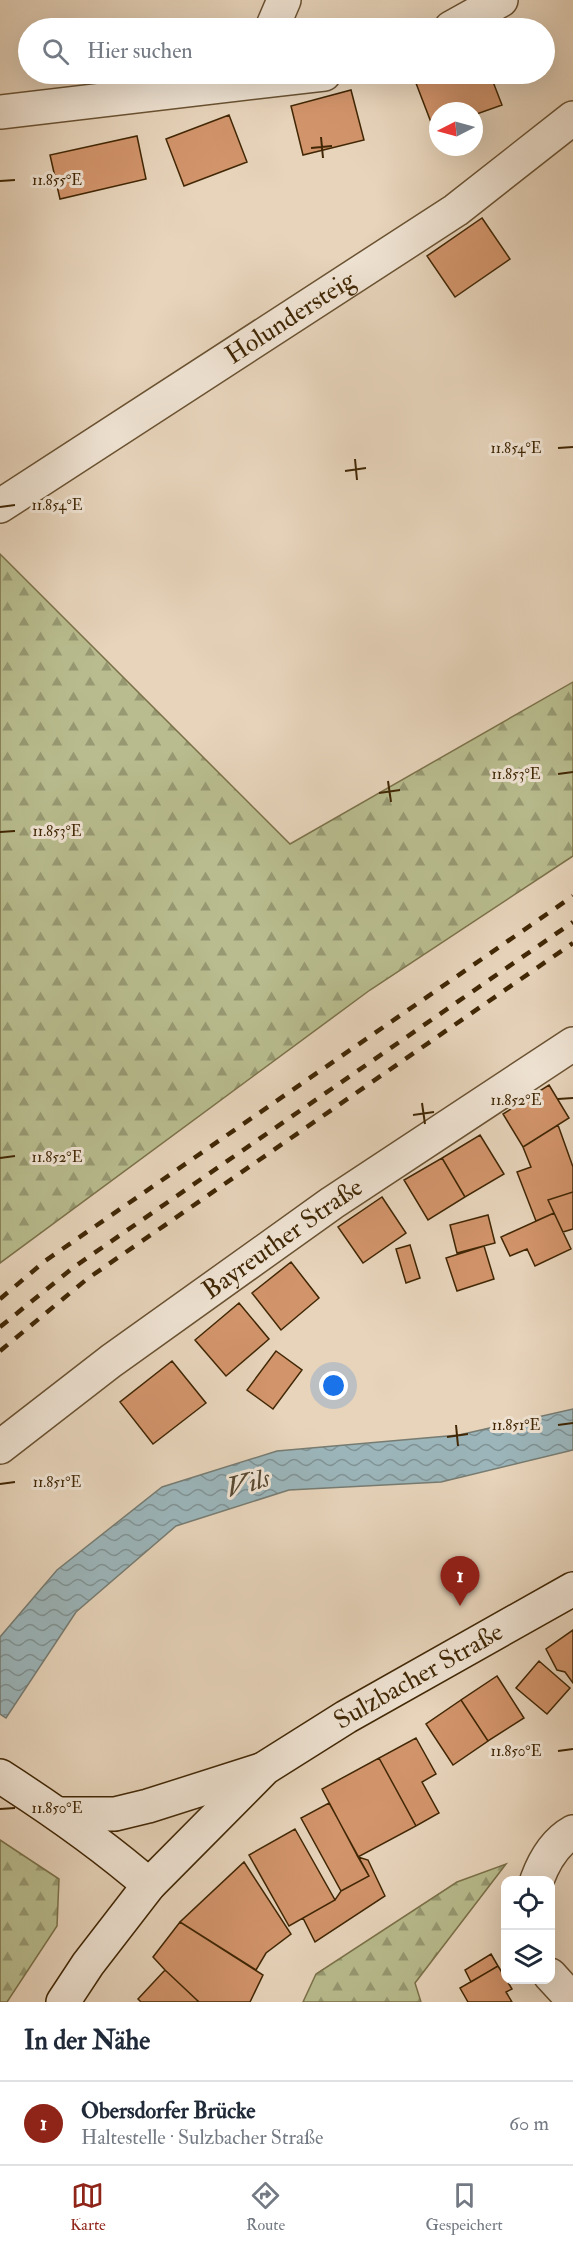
<!DOCTYPE html>
<html lang="de">
<head>
<meta charset="utf-8">
<style>
  body { margin:0; font-family:"IM FELL Double Pica",serif; background:#f6f6f7; color:#1f2937 }
  .controls { position:absolute; right:18px; bottom:18px; display:grid; overflow:hidden; border-radius:12px; box-shadow:0 6px 24px #0002 }
  .controls button { width:54px; height:54px; display:grid; place-items:center; padding:0; border:0; border-bottom:2px solid #e0e1e3; background:#fff; color:#1f2937; font:30px sans-serif }
  .compass { position:absolute; left:429px; top:102px; width:54px; height:54px; border-radius:50%; background:#fff; box-shadow:0 6px 24px #0002; rotate:264deg }
  .you { position:absolute; left:334px; top:1386px; width:21px; height:21px; margin:-15px; border:4px solid #fff; border-radius:50%; background:#1a73e8; box-shadow:0 0 0 9px #1a73e833 }
  .badge { display:grid; place-items:center; width:39px; height:39px; border-radius:50%; background:#8f2418; color:#fff; font-size:20px; font-weight:700 }
  .pin { position:absolute; translate:-50% -50px; filter:drop-shadow(0 2px 3px #0008) }
  .pin::after { content:''; position:absolute; top:32px; width:21px; height:18px; background:inherit; clip-path:polygon(0 0,100% 0,50% 100%) }
  .list { margin:0; padding:0; list-style:none }
  h2 { display:flex; justify-content:space-between; align-items:center; height:78px; margin:0; padding:0 24px; font-size:26px }
  h2 small { font-size:20px; font-weight:400; color:#747a83 }
  .list li { display:grid; grid-template-columns:39px 1fr auto; gap:18px; align-items:center; box-sizing:border-box; height:84px; padding:0 24px; border-top:2px solid #e0e1e3 }
  .list b { display:block; font-size:22px; white-space:nowrap }
  .list p { margin:0; font-size:20px; white-space:nowrap; color:#747a83 }
  .list em { font-size:20px; font-style:normal; color:#747a83 }
  .icon { flex:none; width:33px; height:33px; fill:none; stroke:currentColor; stroke-width:2; stroke-linecap:round; stroke-linejoin:round }
  .map { position:relative; flex:none; width:573px; height:2002px; overflow:hidden }
  .search { position:absolute; background:#fff; box-shadow:0 6px 24px #0002; left:18px; right:18px; top:18px; height:66px; display:flex; align-items:center; gap:15px; box-sizing:border-box; padding:0 21px; border-radius:33px; color:#747a83; font-size:22px }
  .sheet { height:162px; background:#fff }
  nav { display:flex; justify-content:space-around; align-items:center; box-sizing:border-box; height:84px; border-top:2px solid #e0e1e3; background:#fff; font-size:16px; color:#747a83 }
  nav a { display:grid; justify-items:center; gap:3px }
  nav .on { color:#8f2418 }
  .map>svg:first-child { display:block }
  .forest { fill:url(#forest-firs); stroke:#7c724a; stroke-width:1.5 }
  .water { fill:url(#water-waves); stroke:#777c72; stroke-width:1.5 }
  .building { fill:#d2946b; stroke:#412705; stroke-width:1.5 }
  .lines { fill:none; stroke-linecap:round; stroke-linejoin:round }
  .minor-casing { stroke:#6a5232; stroke-width:36 }
  .tertiary-casing { stroke:#6a5232; stroke-width:36 }
  .secondary-casing { stroke:#412705; stroke-width:36 }
  .minor { stroke:#efe3d3; stroke-width:33 }
  .tertiary { stroke:#efe3d3; stroke-width:33 }
  .secondary { stroke:#efe3d3; stroke-width:33 }
  .rail { stroke:#412705; stroke-width:4.5; stroke-dasharray:10 10; stroke-linecap:butt }
  .ticks { fill:none; stroke:#412705; stroke-width:2 }
  .labels { text-anchor:middle; dominant-baseline:central; stroke-width:6; stroke-linejoin:round; paint-order:stroke }
  .street-label { font-size:26px; fill:#412705; stroke:#efe3d3 }
  .water-label { font-size:27px; font-style:italic; fill:#584a32; stroke:#efe3d3 }
  .ticks-label { font-size:15px; text-anchor:middle; fill:#412705; stroke:#efe3d3; stroke-width:6; stroke-linejoin:round; paint-order:stroke }
</style>
</head>
<body>
<div class="map">
<svg width="573" height="2002" viewBox="0 0 573 2002">
  <defs>
    <pattern id="forest-firs" width="22" height="20" patternUnits="userSpaceOnUse" patternTransform="scale(1.5)"><rect width="22" height="20" fill="#b8bc8e"/><path d="M5 1l3.5 6h-7zM16 11l3.5 6h-7z" fill="#979972"/></pattern>
    <pattern id="water-waves" width="16" height="10" patternUnits="userSpaceOnUse" patternTransform="scale(1.5)"><rect width="16" height="10" fill="#9bb5ba"/><path d="M0 5q4-4 8 0t8 0" fill="none" stroke="#809395"/></pattern>
  </defs>
  <rect width="100%" height="100%" fill="#e7d4bb"/>
  <filter id="stains"><feTurbulence type="fractalNoise" baseFrequency=".00333" numOctaves="4"/><feColorMatrix values="0 0 0 0 .2 0 0 0 0 .09 0 0 0 0 .02 0 0 0 .5 -.17"/></filter>
  <radialGradient id="worn" r=".72"><stop offset=".6" stop-color="#630" stop-opacity="0"/><stop offset="1" stop-color="#630" stop-opacity=".3"/></radialGradient>
  <path class="forest" d="M0,554L290,844L573,682V856L370,990L0,1263Z
    M0,1840L59,1879L57,1926L7,2002H0Z
    M506,1864L415,1983L421,2002H303L316,1974L457,1882Z"/>
  <path class="water" d="M573,1409V1450L441,1482L289,1490L176,1526L76,1612L6,1718L0,1714V1637L57,1570L162,1487L277,1451L459,1435Z"/>
  <path class="building" d="M426,74H490L502,105L474,115V111H438V129L434,130L414,78Z
    M351,90L364,140L303,155L291,106Z
    M229,115L247,162L184,186L166,139Z
    M137,136L146,179L60,199L50,155Z
    M482,218L510,259L455,297L427,256Z
    M549,1085L569,1118L523,1147L503,1114Z
    M558,1125L573,1167V1192L548,1200L554,1213L536,1221L517,1172L531,1167L523,1147Z
    M480,1135L504,1174L465,1197L442,1158Z
    M442,1158L465,1197L428,1220L404,1180Z
    M573,1192V1229L563,1232L548,1200Z
    M382,1197L406,1233L363,1263L338,1227Z
    M554,1213L571,1249L535,1266L527,1249L510,1256L501,1237Z
    M488,1215L495,1243L457,1253L450,1225Z
    M410,1245L420,1278L406,1283L396,1249Z
    M484,1246L494,1279L457,1291L446,1258Z
    M291,1262L319,1298L281,1330L252,1293Z
    M239,1303L269,1339L226,1376L195,1340Z
    M276,1351L302,1370L273,1409L247,1390Z
    M172,1361L206,1403L153,1444L120,1402Z
    M573,1630V1683L565,1672L557,1670L546,1649Z
    M539,1661L570,1688L547,1714L516,1688Z
    M497,1676L524,1718L488,1741L461,1700Z
    M461,1700L488,1741L453,1765L426,1724Z
    M416,1738L436,1774L422,1782L439,1813L416,1826L379,1758Z
    M379,1758L416,1826L358,1857L322,1789Z
    M329,1803L369,1876L341,1891L301,1818Z
    M295,1829L335,1900L289,1926L249,1855Z
    M358,1857L368,1860L385,1896L315,1942L303,1918L335,1900L341,1891L369,1876Z
    M244,1862L291,1934L266,1953L256,1970L180,1922Z
    M180,1922L263,1975L250,2002H199L165,1970L153,1957Z
    M491,1954L498,1966L471,1982L465,1970Z
    M498,1966L512,1989L506,1992L512,2002H468L460,1988Z
    M165,1970L199,2002H141L138,1999Z"/>
  <g class="lines">
    <g class="minor-casing">
      <g id="minor">
        <path d="M272,28L284,0"/>
        <path d="M451,28L501,0"/>
        <path d="M0,112L324,74"/>
        <path id="s1" d="M0,506L456,210L573,118"/>
        <path d="M537,1880C544,1861 555,1842 573,1832"/>
        <path d="M550,1975L573,2000"/>
      </g>
    </g>
    <g class="tertiary-casing">
      <g id="tertiary">
        <path id="s2" d="M0,1447L111,1361L332,1203L573,1044"/>
      </g>
    </g>
    <g class="secondary-casing">
      <g id="secondary">
        <path d="M0,1776C53,1810 102,1844 149,1885"/>
        <path d="M59,1814H115L148,1806L261,1770"/>
        <path id="s3" d="M63,2002L88,1964L149,1885L265,1768L346,1717L573,1589"/>
      </g>
    </g>
    <use href="#minor" class="minor"/>
    <use href="#tertiary" class="tertiary"/>
    <use href="#secondary" class="secondary"/>
    <path class="rail" d="M0,1299L45,1261L573,896
      M0,1327L74,1267L573,922
      M0,1351L87,1279L573,943"/>
  </g>
  <path class="ticks" d="M321,137L323,158M311,148L332,146M0,181L15,180M558,448L573,447M355,459L357,480M345,471L366,468M0,507L15,505M558,774L573,772M388,781L391,802M379,793L400,790M0,832L15,831M558,1099L573,1098M422,1103L425,1124M413,1115L434,1112M0,1158L15,1156M456,1425L458,1446M558,1425L573,1423M447,1437L468,1434M0,1484L15,1482M558,1751L573,1749M0,1809L15,1808"/>
  <g class="labels">
    <g class="street-label">
      <text stroke="none"><textPath href="#s1" startOffset="346">Holundersteig</textPath></text>
      <text stroke="none"><textPath href="#s2" startOffset="351">Bayreuther Straße</textPath></text>
      <text stroke="none"><textPath href="#s3" startOffset="489">Sulzbacher Straße</textPath></text>
    </g>
    <g class="water-label">
      <text transform="translate(248 1483) rotate(-16)">Vils</text>
    </g>
  </g>
  <g class="ticks-label">
    <text x="57" y="185">11.855°E</text>
    <text x="516" y="453">11.854°E</text>
    <text x="57" y="510">11.854°E</text>
    <text x="516" y="779">11.853°E</text>
    <text x="57" y="836">11.853°E</text>
    <text x="516" y="1105">11.852°E</text>
    <text x="57" y="1162">11.852°E</text>
    <text x="516" y="1430">11.851°E</text>
    <text x="57" y="1487">11.851°E</text>
    <text x="516" y="1756">11.850°E</text>
    <text x="57" y="1813">11.850°E</text>
  </g>
  <rect width="100%" height="100%" filter="url(#stains)"/>
  <rect width="100%" height="100%" fill="url(#worn)"/>
</svg>
<div class="controls">
<button><svg class="icon" aria-label="locate" viewBox="0 0 24 24"><circle cx="12" cy="12" r="6"/><path d="M12 2v4M12 18v4M2 12h4M18 12h4"/></svg></button>
<button><svg class="icon" aria-label="layers" viewBox="0 0 24 24"><path d="M12 4l9 5-9 5-9-5zM3 14l9 5 9-5"/></svg></button>
</div>
<svg class="compass" viewBox="-18 -18 36 36"><path d="M0-13l5 13h-10z" fill="#e53935"/><path d="M0 13l5-13h-10z" fill="#747a83"/></svg>
<div class="you"></div>
<div class="pin badge" style="left:460px;top:1606px">1</div>
<div class="search"><svg class="icon" aria-label="search" viewBox="0 0 24 24"><circle cx="10" cy="10" r="6"/><path d="M15 15l6 6"/></svg>Hier suchen</div>
</div>
<section class="sheet">
<h2>In der Nähe<small></small></h2>
<ul class="list">
<li><span class="badge">1</span><div><b>Obersdorfer Brücke</b><p>Haltestelle · Sulzbacher Straße</p></div><em>60 m</em></li>
</ul>
</section>
<nav>
<a class="on"><svg class="icon" aria-label="map" viewBox="0 0 24 24"><path d="M3 6l6-2 6 2 6-2v14l-6 2-6-2-6 2zM9 4v14M15 6v14"/></svg>Karte</a>
<a><svg class="icon" aria-label="directions" viewBox="0 0 24 24"><path d="M12 3l9 9-9 9-9-9zM9 14v-3h6M13 9l2 2-2 2"/></svg>Route</a>
<a><svg class="icon" aria-label="saved" viewBox="0 0 24 24"><path d="M7 4h10v16l-5-4-5 4z"/></svg>Gespeichert</a>
</nav>
</body>
</html>
